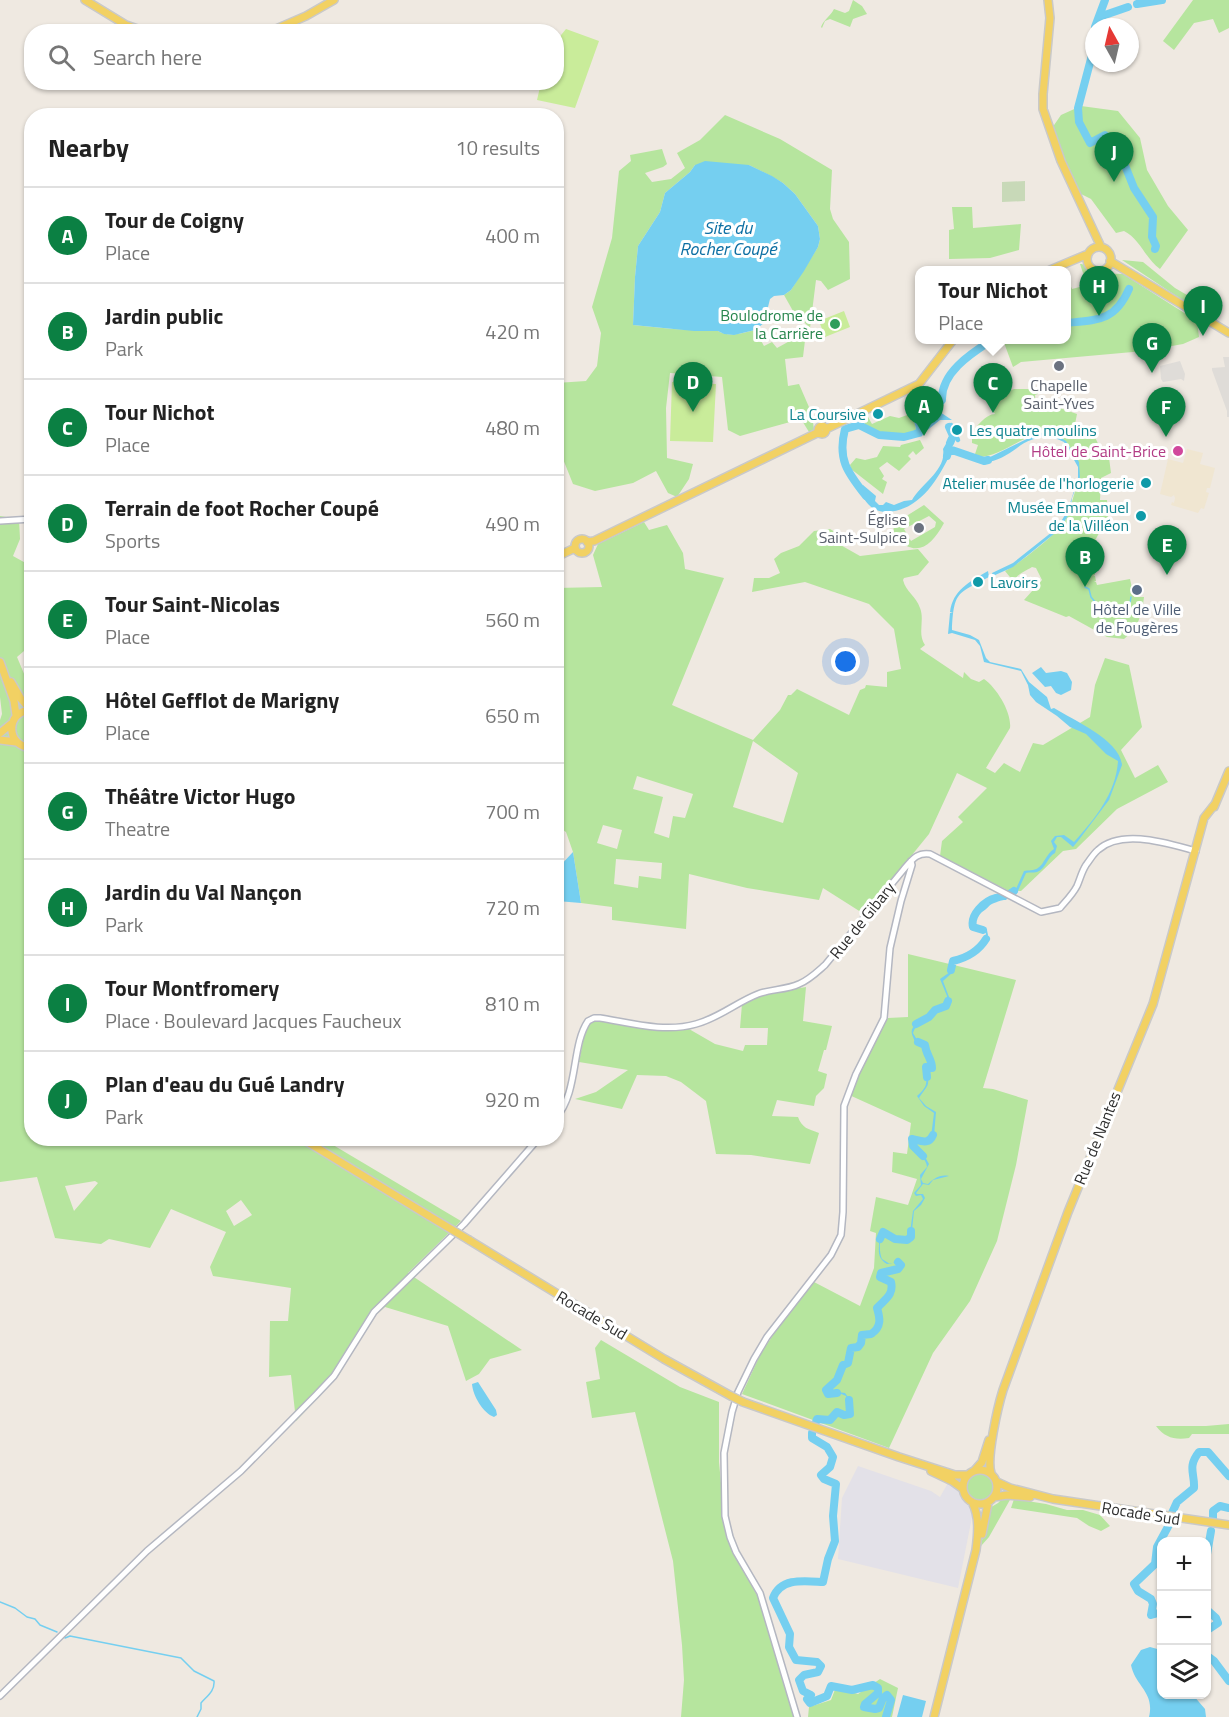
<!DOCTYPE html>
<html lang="en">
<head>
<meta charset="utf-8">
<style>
  body { margin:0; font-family:"Titillium Web",sans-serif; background:#f2f2f2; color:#222 }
  .controls { position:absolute; right:18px; bottom:18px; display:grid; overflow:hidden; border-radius:12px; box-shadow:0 2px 4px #0004 }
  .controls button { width:54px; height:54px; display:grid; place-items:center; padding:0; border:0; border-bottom:2px solid #e0e0e0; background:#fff; color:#222; font:30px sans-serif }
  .compass { position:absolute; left:1085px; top:18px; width:54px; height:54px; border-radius:50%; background:#fff; box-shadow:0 2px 4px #0004; rotate:352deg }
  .you { position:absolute; left:846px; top:662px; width:21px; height:21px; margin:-15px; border:4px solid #fff; border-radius:50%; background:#1a73e8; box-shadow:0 0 0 9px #1a73e833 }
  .badge { display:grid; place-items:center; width:39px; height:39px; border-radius:50%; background:#0b8043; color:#fff; font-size:20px; font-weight:700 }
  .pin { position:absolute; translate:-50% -50px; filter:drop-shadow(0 2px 3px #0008) }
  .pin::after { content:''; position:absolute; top:32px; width:21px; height:18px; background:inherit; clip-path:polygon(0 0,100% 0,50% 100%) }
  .popup { position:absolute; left:915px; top:266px; width:156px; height:78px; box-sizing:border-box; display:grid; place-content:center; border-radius:12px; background:#fff; filter:drop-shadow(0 2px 4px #0005); font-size:20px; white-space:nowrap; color:#767676 }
  .popup b { font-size:22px; color:#222 }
  .popup::after { content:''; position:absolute; left:50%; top:100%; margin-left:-12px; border:12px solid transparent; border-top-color:#fff }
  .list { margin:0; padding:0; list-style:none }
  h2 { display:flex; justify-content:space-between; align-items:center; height:78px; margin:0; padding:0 24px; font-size:26px }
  h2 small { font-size:20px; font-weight:400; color:#767676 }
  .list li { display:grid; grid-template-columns:39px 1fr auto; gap:18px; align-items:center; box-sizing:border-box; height:96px; padding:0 24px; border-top:2px solid #e0e0e0 }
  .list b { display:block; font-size:22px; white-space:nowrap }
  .list p { margin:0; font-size:20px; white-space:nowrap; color:#767676 }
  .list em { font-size:20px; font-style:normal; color:#767676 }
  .icon { flex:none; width:33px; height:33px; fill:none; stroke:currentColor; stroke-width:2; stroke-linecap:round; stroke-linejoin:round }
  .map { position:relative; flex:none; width:1229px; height:1717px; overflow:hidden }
  .search { position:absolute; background:#fff; box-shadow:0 2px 4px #0004; left:24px; top:24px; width:540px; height:66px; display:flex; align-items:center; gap:15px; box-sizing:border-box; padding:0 21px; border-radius:24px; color:#767676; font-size:22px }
  .panel { position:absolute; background:#fff; box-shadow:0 2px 4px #0004; left:24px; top:108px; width:540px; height:1038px; border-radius:24px }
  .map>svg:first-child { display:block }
  .industrial { fill:#e3e1e8 }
  .education { fill:#f0e6d1 }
  .green { fill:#b6e59e; fill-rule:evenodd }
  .cemetery { fill:#c8d9b8 }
  .pitch { fill:#c9ec9a }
  .plaza { fill:#dfdcd8 }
  .water { fill:#75cff0 }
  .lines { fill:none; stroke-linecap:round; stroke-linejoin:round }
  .stream { stroke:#75cff0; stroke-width:1.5 }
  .canal { stroke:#75cff0; stroke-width:4.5 }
  .river { stroke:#75cff0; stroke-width:8 }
  .minor-casing { stroke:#b4b7c1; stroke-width:8 }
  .major-casing { stroke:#c9c9c9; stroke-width:10 }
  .minor { stroke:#fff; stroke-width:5 }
  .major { stroke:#f2d163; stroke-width:7 }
  .major-bridge-casing { stroke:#c9c9c9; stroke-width:10; stroke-linecap:butt }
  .major-bridge { stroke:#f2d163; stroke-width:7 }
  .leisure-dot { fill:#2e9e5b; stroke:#fff; stroke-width:2 }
  .worship-dot { fill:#6b7280; stroke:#fff; stroke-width:2 }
  .culture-dot { fill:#0f9aa8; stroke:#fff; stroke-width:2 }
  .hotel-dot { fill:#d1479c; stroke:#fff; stroke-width:2 }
  .service-dot { fill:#5c6f8a; stroke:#fff; stroke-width:2 }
  .labels { text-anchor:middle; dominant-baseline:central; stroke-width:6; stroke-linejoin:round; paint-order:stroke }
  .leisure-label { font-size:16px; fill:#27864d; stroke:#fff; text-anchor:end }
  .worship-label { font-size:16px; fill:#5b616d; stroke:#fff }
  .culture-label { font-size:16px; fill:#0d838f; stroke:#fff; text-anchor:end }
  .hotel-label { font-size:16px; fill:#b23c85; stroke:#fff; text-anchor:end }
  .service-label { font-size:16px; fill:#4e5e75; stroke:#fff }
  .street-label { font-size:16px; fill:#2e2e2e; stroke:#fff }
  .water-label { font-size:18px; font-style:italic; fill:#0d6fa3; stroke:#fff }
</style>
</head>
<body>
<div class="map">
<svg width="1229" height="1717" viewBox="0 0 1229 1717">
  <rect width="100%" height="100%" fill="#efe9e1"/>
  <path class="industrial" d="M858,1466L931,1491L940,1497L948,1483L959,1488L973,1512L958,1588L838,1559L842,1498Z"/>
  <path class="education" d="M1187,449L1203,453L1200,464L1215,468L1210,488H1207L1206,492L1209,493L1204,509L1201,508L1198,513L1171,505L1172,502L1174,503L1175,498L1174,495L1171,497L1160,494L1168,459L1183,463Z"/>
  <path class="green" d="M853,0L862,6L867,14L853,19L850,27L830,19L825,21L822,28L821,27C824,19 830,17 834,9L845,13L849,11Z
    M1193,0H1229V28L1219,33L1213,19L1194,23L1174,50L1163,41Z
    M1081,106L1118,111L1140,138L1147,170L1168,206L1188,230L1160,269C1145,258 1140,239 1124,231L1116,233L1091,199L1079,193L1052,128L1061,115Z
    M725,115L780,139L832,170L830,209L833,219L849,242L850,279L828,290L821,281L816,280L810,328L793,311L784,295L791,290L818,247L820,239L818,226L795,194L783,183L771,176L749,165H695L690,172L665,193L660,212L638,246L635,277L633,325L673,329L718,331C730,338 742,333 755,330L764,346L772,342L777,348L806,332L803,357L785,359L788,386L799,384L812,414L814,430L809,432L801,419L740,436L728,430L722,377L670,373L666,408L667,458L693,464L689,479L677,497L668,493L656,471L633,483L595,491L573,484L557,444L556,383L586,381L597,366L601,333L592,307L612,238L619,171L631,161L630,155L662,149L667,164L663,167L645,173L652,182L671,179L685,168L677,153L700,140Z
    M952,207H972L973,228L1021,224L1019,250L990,258L949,259V230L954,229Z
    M1122,260L1143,262L1175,288L1199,302L1219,301L1220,303L1196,309Z
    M1080,264H1082L1094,273L1123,274L1197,321L1199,337L1183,344L1144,351L1021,362L1013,367L1003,340H1066L1067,284L1069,282L1072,289L1087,285Z
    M1014,389H1038V394L1035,395L1036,407H1057L1077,414L1075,424L1084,430L1090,438L1094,435L1101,450H1108L1111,473L1101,478L1100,500H1107L1108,516L1088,554L1093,558L1095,575L1093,576H1095L1096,581L1094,582H1096L1097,585L1130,579L1134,597H1144C1142,615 1138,628 1124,639L1107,637L1069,616L1066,617L1024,600L1042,580L1036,568L1032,567C1026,571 1016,574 1014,582L1005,571C1019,564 1058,533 1065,521C1069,512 1079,482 1079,472C1080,457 1066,437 1051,434C1028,428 1001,460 974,457L978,445L972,443V438L970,435C976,427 986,414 995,414L986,401Z
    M910,414L914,420L916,429L910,436L904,437L879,435L866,427L863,419L868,417L872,424L890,416L899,418Z
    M920,440L924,448L916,455L913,451L908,456L911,459L899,471L887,462L879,468L884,476L882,479L887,482L883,494L851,469L850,465L856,458L865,460L877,457L883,446L900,447L901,445Z
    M924,505L944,523C931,547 916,559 894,536L893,519L908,515ZM929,516L936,522L935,527L911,541L904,529Z
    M0,516L19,519L20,539L13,556L31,566V645L17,657L25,676L29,680L32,679V1138L323,1139L461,1221L408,1273L522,1350L490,1359L479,1374L466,1381L448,1326L385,1307L369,1321L339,1375L296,1421L291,1375L269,1377L270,1321H288L291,1288L213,1276L210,1267L226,1232L171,1209L150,1248L109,1239L101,1244L55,1238L37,1177L0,1182V720L2,714L0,697ZM95,1181L98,1183L74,1211L65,1186ZM241,1200L252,1215L234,1226L226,1211Z
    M644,522L649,530L667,525L683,553L685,569L724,578L672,705L753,740L780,710L788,695H791L797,689L849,715L860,690L865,688L866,685L887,687V672L901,669L894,629L869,604L805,582L752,592L754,578H769L780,573L774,559L781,553L799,546L814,531L830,529L840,535L837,543L860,556L918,549L929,562L918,575L904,578L903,580C906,592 916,596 920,608C925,620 917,634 925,645L920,649L963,678L964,672L971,679L979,682L984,679C997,688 1012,713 1010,728L986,768L995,773L1004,763L1020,772L1033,743L1043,745L1090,717L1095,685L1105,658L1129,665L1142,727L1121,750L1135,778L1158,765L1168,782L1117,809L1076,849L1063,851L1021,891L1007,890L940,856L942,841L963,822L958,817L987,788L957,773L929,834L864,914L823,888L819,900L747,888L689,874L686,929L612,920V907L581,903L573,852L566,832L557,826L556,588L602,587L593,555L598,544ZM753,741L798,773L783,823L733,807ZM637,776L693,794L685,818L673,816L669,838L654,833L663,797L633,789ZM603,825L622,830L617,849L597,843ZM616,859L662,863L661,879L639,876L638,888L614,884Z
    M908,954L1016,980L983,1088L993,1089L1028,1100L1016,1165L997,1241L970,1301L933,1353L889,1448L742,1394L761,1353L782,1322L814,1282L860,1306L874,1268L876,1233L870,1231L876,1197L908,1205L917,1179L892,1172L893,1152L907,1154L911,1123L847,1094L888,1018L908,1017Z
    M806,987L803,1021L832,1026L826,1050H824L818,1071L827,1074L824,1088L816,1096L814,1106L777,1100L772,1116L798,1117C802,1128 808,1129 819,1133L810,1164L751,1155L716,1154L706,1101L681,1082L666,1076L637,1075L622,1109L575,1099L596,1092L628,1070L579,1062L586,1026L590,1021L596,1020L659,1030L689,1029L715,1044L743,1051L745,1045H767L768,1028H740L742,1004L761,995Z
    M601,1340L680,1387L719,1402V1462L726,1536L761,1603L796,1717H681L684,1680L682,1645L673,1561L635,1412L592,1418L586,1382L600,1379L595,1348Z
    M1229,1424V1434H1192L1189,1438C1175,1440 1165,1438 1156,1426H1206Z
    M965 1487a15 15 0 1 1 30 0a15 15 0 1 1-30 0Z
    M1003,1498H1011L989,1537L981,1546L988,1509L998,1503Z
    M1014,1499L1046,1504L1067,1510H1083L1100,1515L1110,1526L1101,1531L1089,1526L1077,1518L1011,1508Z
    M880,1679L898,1688L892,1717H808L809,1707L831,1700L836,1687L858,1694Z"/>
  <path class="cemetery" d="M1025,181V201L1002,202V182Z"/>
  <path class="pitch" d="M566,29L599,41L575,108L537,100L541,83L556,82L557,40Z
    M844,311L850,327L825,337L819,321Z
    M672,382L716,384L713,442L670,441Z"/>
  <path class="plaza" d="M1223,357H1229V417H1227V411L1212,370V368L1225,367Z
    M1180,361L1185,374L1184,381L1181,379L1163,382L1161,379L1160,366Z
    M920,389L935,403L914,420L904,397Z"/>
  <path class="water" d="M705,161L749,165L772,176L783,183L795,194L818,226L820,239L818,247L804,271L791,290L784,295L774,296L770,299L764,323L755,330L734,335L724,334L718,331H694L633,325L635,277L638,246L660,212L665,193L690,172L695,165Z
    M931,406L952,420H940L920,436L909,438L910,434L916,429L914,421Z
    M1046,432L1053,433L1066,441L1079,462L1080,477L1072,498L1070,512L1060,529L1028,555L1013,567L993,576L992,573L1013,563L1057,528L1068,510L1078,478V467L1064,442L1048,435C1038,437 1025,441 1017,448C1006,456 992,465 978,461L979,458L986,459L1037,434Z
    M947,442L953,449C939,477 922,510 887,512C872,512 865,502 859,490L863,485L876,496L875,501L879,505H883L886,502L894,505L904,501L912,500C921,484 947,470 943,449Z
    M988,571L989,577C957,594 954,591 952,630L970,635L979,640L986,658L990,662L1021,669L1029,682L1047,697L1051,709L1054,708C1073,720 1120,740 1122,765L1109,800L1078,841L1073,847L1061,837H1057L1054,842L1057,846L1055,853C1047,857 1046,869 1037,872C1033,873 1029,872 1026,873L1017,893L1012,894L1010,893L1016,889L1024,871C1028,870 1034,871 1038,868C1045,863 1046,854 1054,849L1051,841L1055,836L1064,835L1074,842C1095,819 1116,793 1118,761L1106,754L1086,734L1070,727L1057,716L1036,702L1030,695L1028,685L1021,671L984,662L980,646L975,640L952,633L948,634L950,613H953L950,612C953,590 969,582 988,571Z
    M1041,667L1046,673L1061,671L1067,673L1072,682L1071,690L1061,695L1056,693L1051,686L1045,687L1032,673Z
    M573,852L581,903L557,901L558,868Z
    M1008,896L1006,900H993C987,913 978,910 971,925L973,927L987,930L988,935C983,948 972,954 961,962L956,960L952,962V973L943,981L949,997V1005L942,1011H935C933,1013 932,1016 930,1018C923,1025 916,1023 913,1033L919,1043H925V1054L930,1058L934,1069V1071L926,1070C931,1087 927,1085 919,1098L926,1106L936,1112L934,1136L928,1144L914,1142V1148L924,1155L929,1164L921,1179L923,1183L928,1184C933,1179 940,1174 949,1176L933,1180L929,1185L923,1184L916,1193L917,1194H923L925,1198L921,1205L914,1211L911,1240L907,1243L890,1240L883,1234C879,1238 879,1253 882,1259L890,1264L901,1260L904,1264L895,1272L880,1275L881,1278L891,1280C893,1294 888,1300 877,1309L881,1315L879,1329L874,1337L862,1336V1344L856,1349H851L850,1362L842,1368L837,1383L832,1384L827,1389L828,1394L838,1392L845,1393L851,1401L853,1409H851L846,1396L839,1393L828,1395L825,1391L829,1384L835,1382L842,1365L848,1363V1356L850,1347H857L860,1342V1335H871C880,1328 880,1319 876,1309C883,1299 892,1297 890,1282L879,1277L880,1272L893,1271L900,1266L899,1262L887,1264C875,1257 880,1248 879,1236L883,1232L892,1239L906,1241L909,1239L913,1211L923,1199L921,1195L916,1196L914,1193L921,1185L920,1175L927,1167C926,1155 912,1153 911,1140L925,1143L931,1137L934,1113L924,1106L917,1096C929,1085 927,1083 924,1067L932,1069C930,1059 924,1055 924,1045C918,1044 915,1043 913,1037C908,1026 918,1024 925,1020C929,1018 932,1012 935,1009H943L947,1004V996L940,979L950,972L951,962C954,960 957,961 961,960C972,958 986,943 986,932L972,928L971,917L994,898Z
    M478,1382L496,1410L497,1415L494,1417C483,1413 473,1396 472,1384Z
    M1150,1647L1161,1650L1162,1694L1193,1695L1205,1709L1206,1717H1149C1155,1692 1135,1686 1131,1665L1141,1650Z
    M903,1695L926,1701L922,1717H897Z"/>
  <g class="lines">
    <path class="stream" d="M1085,587L1089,589L1091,597L1096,603
      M1130,603L1131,597
      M1097,604L1106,606L1113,614
      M0,1602L15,1608L27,1617L35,1619L40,1625L57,1632
      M65,1638L70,1636L181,1658L194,1671L214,1681C215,1691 207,1696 201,1703V1709L197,1717"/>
    <path class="canal" d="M951,425L958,440"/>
    <path class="river" d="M1137,4L1162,0
      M1099,17L1128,7
      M1095,27L1105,0
      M1094,33L1092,55L1078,108L1079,122L1090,143L1105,135L1120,153L1134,188L1153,217L1152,237L1156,246L1155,249
      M1066,323C1098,320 1115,321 1129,289
      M933,410L942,400C941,372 972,353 992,340
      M949,427L953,436L950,443
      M947,456L949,449L984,461L988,460
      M866,496C848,473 837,460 845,429L859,425L879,435L904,437L919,433
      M983,930L973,927C970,915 984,901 996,898C1004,895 1007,897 1014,891
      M951,970L953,961C966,958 978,952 986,939
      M916,1024L929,1017L935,1010L946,1006L948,1001
      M918,1042L925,1045C926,1055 932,1059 932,1068L926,1067L927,1077
      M923,1156L913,1146L912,1139C921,1141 929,1145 933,1135
      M880,1239L883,1232L895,1239L907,1240L911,1237V1231
      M837,1393L828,1394L826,1390L837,1380L843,1365L848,1363L851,1348L858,1347L861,1343L862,1335L871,1334C882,1327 880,1318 877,1308C885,1299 894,1295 891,1282L880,1277L881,1273L898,1269L901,1265L898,1262
      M816,1422L817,1419L830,1420L837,1412L844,1415L850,1414L849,1400
      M812,1433V1438L827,1447L833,1457L830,1467L821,1475L824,1479L836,1484L833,1516L835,1541L828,1559L823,1582C805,1581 781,1577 773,1598L790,1634L789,1647L796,1660L817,1662L821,1666L818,1672L804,1675L799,1680L803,1691L811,1695L807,1699L810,1703L827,1696L831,1686L852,1690L873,1685L878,1688V1693L865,1704L864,1707L875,1709L879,1708L883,1698L887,1695L891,1700L886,1717
      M1213,1519V1511L1220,1506L1229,1508
      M1206,1560L1211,1531
      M1206,1609L1216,1618L1218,1623L1206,1631
      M1162,1612L1151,1615L1153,1604L1151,1599L1138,1591L1134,1584L1155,1564L1157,1547L1170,1523L1172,1513L1177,1502L1194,1488C1195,1474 1187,1467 1199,1452H1208L1229,1476
      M1206,1655L1214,1661L1229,1681"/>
    <g class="minor-casing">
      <path id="minor" d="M0,521L32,519
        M556,1118C579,1091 571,1046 588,1021L594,1018H600C631,1023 665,1033 696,1024C719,1018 737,1002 758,994C771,989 786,990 799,984C809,980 817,972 825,965L904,869C912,860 917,852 930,854L1041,912L1060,908C1066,901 1073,894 1077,886C1080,879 1082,871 1086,865C1090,860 1093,854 1098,850C1122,828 1169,844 1196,851
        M0,1696L147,1551L241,1471L316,1395L334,1376L374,1312L464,1224L539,1138
        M797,1717L760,1593L736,1552L730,1537L725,1516L724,1453L732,1412L738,1392L754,1359L767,1337L831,1255L841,1235L843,1212L844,1106L856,1074L884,1018L890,948L901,901L912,865L911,861"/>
    </g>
    <g class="major-casing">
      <path id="major" d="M85,0L126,25L146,32
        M1048,0L1050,18L1043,94V109L1061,161L1101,247
        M269,32L306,16L334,0
        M1087 259a12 12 0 1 1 24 0a12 12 0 1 1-24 0Z
        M1110,261L1229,333
        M1050,270L1088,254
        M818 430a4 4 0 1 1 8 0a4 4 0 1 1-8 0Z
        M826,429L919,384L953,340
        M575 546a7 7 0 1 1 14 0a7 7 0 1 1-14 0Z
        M587,542L594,541L819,432
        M556,557L575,548
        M0,662L14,701L16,715
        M11,682L21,699L30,709
        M32,710C5,710 5,747 32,748
        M0,733L11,724
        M0,740L16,742
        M1214,807L1229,771
        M301,1138L429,1216
        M469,1240L664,1359L731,1396
        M743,1402L899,1457L955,1475H967
        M963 1487a17 17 0 1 1 34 0a17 17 0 1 1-34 0Z
        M975,1470L982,1462L989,1440
        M931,1471L952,1481L963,1489
        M991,1473C986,1458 998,1406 1003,1390L1068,1212L1153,1004L1204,818L1215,804
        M997,1482L1010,1488L1053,1499L1229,1525
        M994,1497L1007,1495L1030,1497
        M982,1534L988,1503
        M934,1717L976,1550C978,1534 980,1517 972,1502"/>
    </g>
    <use href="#minor" class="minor"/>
    <use href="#major" class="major"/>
    <g class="major-bridge-casing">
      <path id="major-bridge" d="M429,1216L469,1240
        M731,1396L743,1402"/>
    </g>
    <use href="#major-bridge" class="major-bridge"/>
  </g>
  <circle class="leisure-dot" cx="835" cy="324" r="6"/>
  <g class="worship-dot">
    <circle cx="1059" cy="366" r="6"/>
    <circle cx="919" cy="528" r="6"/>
  </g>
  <g class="culture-dot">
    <circle cx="878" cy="414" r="6"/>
    <circle cx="957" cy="430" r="6"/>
    <circle cx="1146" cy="483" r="6"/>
    <circle cx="1141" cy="516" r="6"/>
    <circle cx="978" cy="582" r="6"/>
  </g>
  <circle class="hotel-dot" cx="1178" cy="451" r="6"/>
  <circle class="service-dot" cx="1137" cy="590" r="6"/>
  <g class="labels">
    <g class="leisure-label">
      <text x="823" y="315">Boulodrome de<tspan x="823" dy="18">la Carrière</tspan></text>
    </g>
    <g class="worship-label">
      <text x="1059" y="385">Chapelle<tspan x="1059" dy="18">Saint-Yves</tspan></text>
      <text x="907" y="519" text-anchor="end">Église<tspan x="907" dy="18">Saint-Sulpice</tspan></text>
    </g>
    <g class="culture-label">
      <text x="866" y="414">La Coursive</text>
      <text x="969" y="430" text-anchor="start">Les quatre moulins</text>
      <text x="1134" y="483">Atelier musée de l'horlogerie</text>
      <text x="1129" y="507">Musée Emmanuel<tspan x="1129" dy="18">de la Villéon</tspan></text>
      <text x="990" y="582" text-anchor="start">Lavoirs</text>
    </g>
    <g class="hotel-label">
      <text x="1166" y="451">Hôtel de Saint-Brice</text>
    </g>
    <g class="service-label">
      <text x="1137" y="609">Hôtel de Ville<tspan x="1137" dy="18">de Fougères</tspan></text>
    </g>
    <g class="street-label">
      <text transform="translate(862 920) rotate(-51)">Rue de Gibary</text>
      <text transform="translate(1097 1138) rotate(-68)">Rue de Nantes</text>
      <text transform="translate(592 1315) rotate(31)">Rocade Sud</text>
      <text transform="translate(1141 1513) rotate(9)">Rocade Sud</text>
    </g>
    <g class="water-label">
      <text x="728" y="227">Site du<tspan x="728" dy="21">Rocher Coupé</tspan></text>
    </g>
  </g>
</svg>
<div class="controls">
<button>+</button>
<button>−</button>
<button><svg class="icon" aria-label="layers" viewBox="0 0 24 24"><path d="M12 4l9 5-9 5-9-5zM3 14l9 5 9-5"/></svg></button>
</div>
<svg class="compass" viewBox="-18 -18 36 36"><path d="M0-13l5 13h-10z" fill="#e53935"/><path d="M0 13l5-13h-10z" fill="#767676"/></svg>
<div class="you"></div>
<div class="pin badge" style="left:924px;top:436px">A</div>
<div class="pin badge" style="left:1085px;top:587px">B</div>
<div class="pin badge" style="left:993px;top:413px">C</div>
<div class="popup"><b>Tour Nichot</b>Place</div>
<div class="pin badge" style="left:693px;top:412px">D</div>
<div class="pin badge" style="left:1167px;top:575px">E</div>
<div class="pin badge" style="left:1166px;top:437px">F</div>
<div class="pin badge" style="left:1152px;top:373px">G</div>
<div class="pin badge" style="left:1099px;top:316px">H</div>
<div class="pin badge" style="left:1203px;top:336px">I</div>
<div class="pin badge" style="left:1114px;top:182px">J</div>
<div class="search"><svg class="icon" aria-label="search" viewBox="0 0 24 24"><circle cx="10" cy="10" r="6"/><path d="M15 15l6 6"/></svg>Search here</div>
<section class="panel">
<h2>Nearby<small>10 results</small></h2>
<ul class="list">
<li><span class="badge">A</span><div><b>Tour de Coigny</b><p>Place</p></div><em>400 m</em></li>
<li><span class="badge">B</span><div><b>Jardin public</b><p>Park</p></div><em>420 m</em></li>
<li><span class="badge">C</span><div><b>Tour Nichot</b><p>Place</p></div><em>480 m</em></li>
<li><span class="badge">D</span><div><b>Terrain de foot Rocher Coupé</b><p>Sports</p></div><em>490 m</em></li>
<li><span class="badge">E</span><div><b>Tour Saint-Nicolas</b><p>Place</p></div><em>560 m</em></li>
<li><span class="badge">F</span><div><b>Hôtel Gefflot de Marigny</b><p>Place</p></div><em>650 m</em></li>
<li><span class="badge">G</span><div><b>Théâtre Victor Hugo</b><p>Theatre</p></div><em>700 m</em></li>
<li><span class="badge">H</span><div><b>Jardin du Val Nançon</b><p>Park</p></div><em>720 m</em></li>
<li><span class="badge">I</span><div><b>Tour Montfromery</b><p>Place · Boulevard Jacques Faucheux</p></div><em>810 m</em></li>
<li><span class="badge">J</span><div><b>Plan d'eau du Gué Landry</b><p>Park</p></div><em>920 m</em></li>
</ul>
</section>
</div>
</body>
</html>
